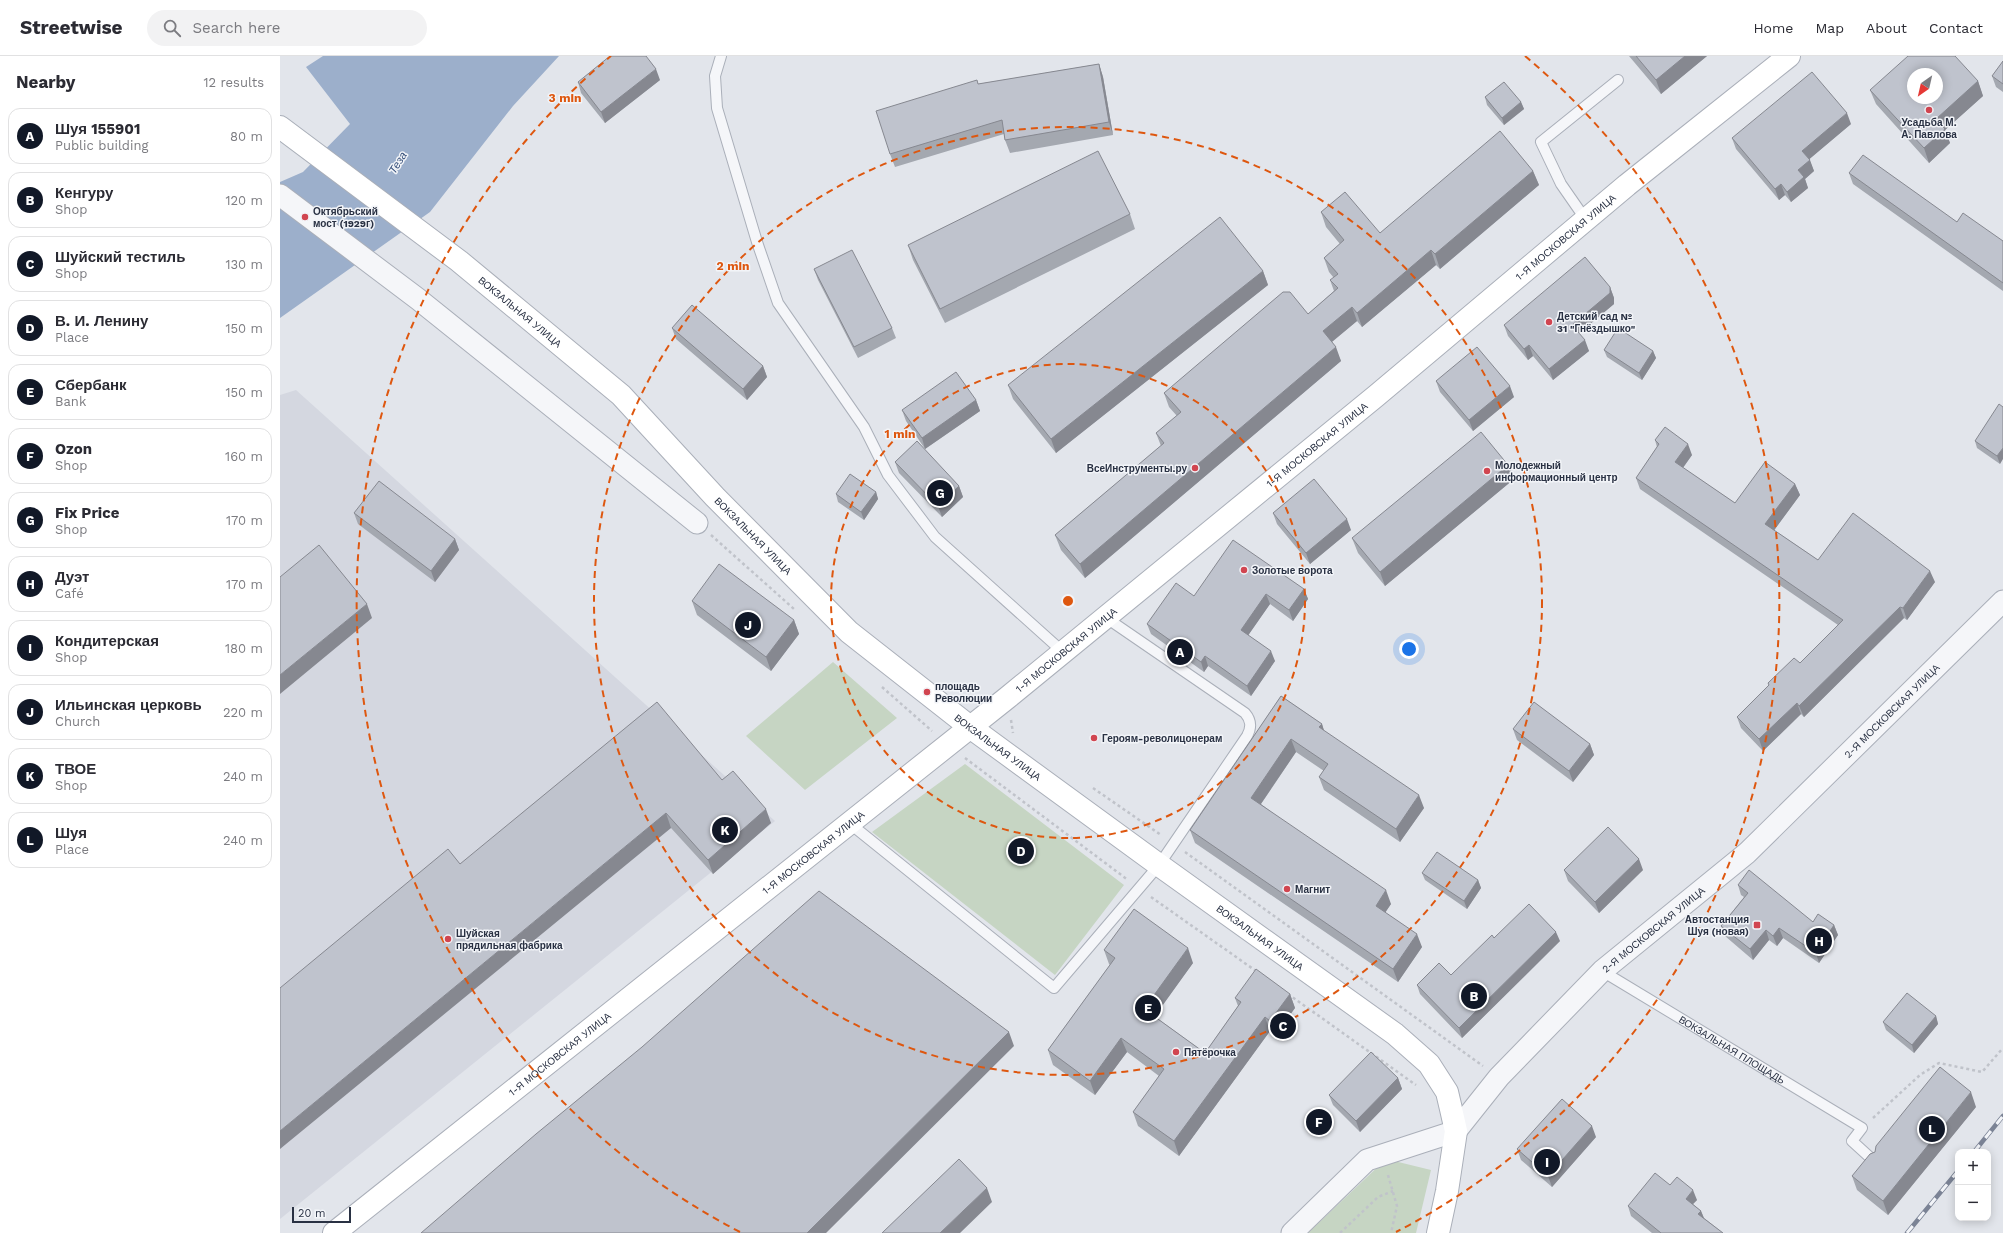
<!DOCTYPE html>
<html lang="en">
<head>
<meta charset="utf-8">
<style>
  body { margin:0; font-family:"Work Sans",sans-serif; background:#f2f2f3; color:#2b2b33 }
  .controls { position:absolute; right:12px; bottom:12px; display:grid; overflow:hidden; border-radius:8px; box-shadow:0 2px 10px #0003 }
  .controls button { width:36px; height:36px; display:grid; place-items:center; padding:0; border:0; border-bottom:1px solid #e1e1e2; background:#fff; color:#2b2b33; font:20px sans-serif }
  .compass { position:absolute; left:1627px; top:12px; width:36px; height:36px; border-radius:50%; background:#fff; box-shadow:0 2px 10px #0003; rotate:214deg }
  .scale { position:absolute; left:12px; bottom:10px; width:59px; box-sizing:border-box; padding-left:4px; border:2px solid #293143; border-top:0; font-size:11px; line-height:14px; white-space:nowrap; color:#293143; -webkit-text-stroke:3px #f2f4f8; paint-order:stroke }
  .you { position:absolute; left:1129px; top:593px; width:14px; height:14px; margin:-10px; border:3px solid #fff; border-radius:50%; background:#1a73e8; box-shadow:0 0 0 6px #1a73e833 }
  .badge { display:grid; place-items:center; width:26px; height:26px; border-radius:50%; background:#111827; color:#fff; font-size:13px; font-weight:700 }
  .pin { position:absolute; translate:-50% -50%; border:2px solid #fff; box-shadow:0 1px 4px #0006 }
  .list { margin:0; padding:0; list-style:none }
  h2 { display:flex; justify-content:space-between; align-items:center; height:52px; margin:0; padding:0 16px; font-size:17px }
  h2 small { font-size:13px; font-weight:400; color:#7c7c81 }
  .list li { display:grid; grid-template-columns:26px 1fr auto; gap:12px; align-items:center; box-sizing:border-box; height:56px; margin:0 8px 8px; padding:0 8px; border:1px solid #e1e1e2; border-radius:12px }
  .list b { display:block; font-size:15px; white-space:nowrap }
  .list p { margin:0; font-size:13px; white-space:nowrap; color:#7c7c81 }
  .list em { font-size:13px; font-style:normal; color:#7c7c81 }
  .icon { flex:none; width:22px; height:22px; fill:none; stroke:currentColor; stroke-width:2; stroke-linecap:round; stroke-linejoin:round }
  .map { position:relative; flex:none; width:1723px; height:1177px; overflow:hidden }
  header { display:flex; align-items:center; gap:24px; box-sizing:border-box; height:56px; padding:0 20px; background:#fff; border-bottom:1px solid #e1e1e2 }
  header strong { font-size:19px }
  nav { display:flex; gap:22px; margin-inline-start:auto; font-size:14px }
  .search { width:280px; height:36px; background:#f2f2f3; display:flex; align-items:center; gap:10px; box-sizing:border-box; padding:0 14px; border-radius:22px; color:#7c7c81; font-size:15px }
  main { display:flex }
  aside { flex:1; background:#fff }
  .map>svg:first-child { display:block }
  .built { fill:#d4d7e0 }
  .green { fill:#c6d5c3 }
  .water { fill:#9cafcb }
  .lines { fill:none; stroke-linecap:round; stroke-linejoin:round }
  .lane-casing { stroke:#aaafb9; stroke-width:12 }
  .street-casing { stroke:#aaafb9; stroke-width:23 }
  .secondary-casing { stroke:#aaafb9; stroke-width:24 }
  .path { stroke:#c0c3ca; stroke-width:2.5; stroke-dasharray:3 3; stroke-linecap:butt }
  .lane { stroke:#f5f6f9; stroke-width:10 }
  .street { stroke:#f5f6f9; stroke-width:21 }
  .secondary { stroke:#fff; stroke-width:22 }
  .rail-casing { stroke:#7b8395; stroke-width:4.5 }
  .rail { stroke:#f2f4f8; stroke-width:3; stroke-dasharray:9; stroke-linecap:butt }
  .wall { fill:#a4a8b0 }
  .shaded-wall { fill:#868890 }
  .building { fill:#bfc3cd; stroke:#868890; fill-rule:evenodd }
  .ring { fill:none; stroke:#de570f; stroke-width:2; stroke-dasharray:7 5 }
  .poi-dot { fill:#d14550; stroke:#f2f4f8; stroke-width:1.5 }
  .labels { text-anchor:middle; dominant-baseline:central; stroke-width:3; stroke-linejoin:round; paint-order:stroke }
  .poi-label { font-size:10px; font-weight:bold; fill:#293143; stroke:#f2f4f8; text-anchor:start }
  .street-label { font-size:10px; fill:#293143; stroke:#f2f4f8 }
  .water-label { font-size:11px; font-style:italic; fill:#324c78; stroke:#f2f4f8 }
  .centre { fill:#de570f; stroke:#f2f4f8; stroke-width:2 }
  .ring-label { font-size:12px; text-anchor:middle; font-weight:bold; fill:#de570f; stroke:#f2f4f8; stroke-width:3; stroke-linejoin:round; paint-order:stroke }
</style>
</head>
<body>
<header>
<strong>Streetwise</strong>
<div class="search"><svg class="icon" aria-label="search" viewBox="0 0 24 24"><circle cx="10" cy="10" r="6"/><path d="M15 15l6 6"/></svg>Search here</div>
<nav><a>Home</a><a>Map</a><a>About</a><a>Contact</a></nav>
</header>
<main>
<aside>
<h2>Nearby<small>12 results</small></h2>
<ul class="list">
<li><span class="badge">A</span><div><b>Шуя 155901</b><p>Public building</p></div><em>80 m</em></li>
<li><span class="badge">B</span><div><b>Кенгуру</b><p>Shop</p></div><em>120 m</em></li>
<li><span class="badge">C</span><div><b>Шуйский тестиль</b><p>Shop</p></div><em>130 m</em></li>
<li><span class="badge">D</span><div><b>В. И. Ленину</b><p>Place</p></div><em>150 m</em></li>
<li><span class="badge">E</span><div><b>Сбербанк</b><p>Bank</p></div><em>150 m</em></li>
<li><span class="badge">F</span><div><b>Ozon</b><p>Shop</p></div><em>160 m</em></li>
<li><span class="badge">G</span><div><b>Fix Price</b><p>Shop</p></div><em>170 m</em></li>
<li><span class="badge">H</span><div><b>Дуэт</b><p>Café</p></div><em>170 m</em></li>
<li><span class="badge">I</span><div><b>Кондитерская</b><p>Shop</p></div><em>180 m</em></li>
<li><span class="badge">J</span><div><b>Ильинская церковь</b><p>Church</p></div><em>220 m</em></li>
<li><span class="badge">K</span><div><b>ТВОЕ</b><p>Shop</p></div><em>240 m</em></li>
<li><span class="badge">L</span><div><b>Шуя</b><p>Place</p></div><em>240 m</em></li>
</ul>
</aside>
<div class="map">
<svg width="1723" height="1177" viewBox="0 0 1723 1177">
  <rect width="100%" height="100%" fill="#e2e5eb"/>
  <path class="built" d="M16,334L495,765L0,1163V339Z"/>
  <path class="green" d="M553,606L617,662L525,734L466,680Z
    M685,708L844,829L775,919L592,776Z
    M1106,1103L1151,1114L1136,1177H1028Z"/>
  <path class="water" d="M43,0H279L233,50L150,156L0,262V126L23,116L70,68L26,11Z"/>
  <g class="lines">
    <g class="lane-casing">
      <g id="lane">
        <path d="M441,0L435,20L437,52L477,186L498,247L584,371L608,419L655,481L783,596"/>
        <path d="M1306,164L1281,128L1261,86L1338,24"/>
        <path d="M568,766L774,932L879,809L967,680C972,671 971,664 965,657L825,561"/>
        <path id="s1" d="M1322,915L1582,1072L1572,1085L1595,1106"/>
      </g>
    </g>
    <g class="street-casing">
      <g id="street">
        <path d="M0,139L138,243L417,467"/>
        <path id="s2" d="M1012,1177L1087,1104L1176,1075L1219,1021L1322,915L1467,797L1723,545"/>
      </g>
    </g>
    <g class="secondary-casing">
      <g id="secondary">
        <path id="s3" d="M0,71L179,205L341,339L435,441L569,576L690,671L879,809L1115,978L1149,1008L1167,1036L1171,1053L1176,1075L1167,1135L1158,1177"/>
        <path id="s4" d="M54,1177L727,642L1096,340L1347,129L1509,0"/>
      </g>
    </g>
    <path class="path" d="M431,479L514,553
      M602,631L652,675
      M731,664L733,677
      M685,702L848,824
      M813,732L881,779
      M905,796L1203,1010
      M871,841L976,915
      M1008,938L1136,1029
      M1593,1062L1640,1019L1659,1007L1702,1016L1723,992
      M1108,1119L1117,1150L1111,1177
      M1060,1177L1098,1141L1113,1135"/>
    <use href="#lane" class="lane"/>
    <use href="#street" class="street"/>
    <use href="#secondary" class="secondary"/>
    <g class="rail-casing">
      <path id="rail" d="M1694,1096L1723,1060
        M1627,1177L1678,1115"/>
    </g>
    <use href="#rail" class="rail"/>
  </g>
  <path class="wall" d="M1349,0H1427L1381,38Z
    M1723,5V36L1716,31L1712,20Z
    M819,8L823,21L833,79L730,97L725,84L724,78L615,111L610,98L698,28Z
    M380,24L325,67L301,37L298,26Z
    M1698,25L1703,40L1665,74L1670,87L1649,107L1596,48L1590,34Z
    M1205,41L1241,46L1244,53L1224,69L1207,49Z
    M1571,68L1529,103L1534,115L1525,123L1528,132L1511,146L1505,139L1499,144L1456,93L1452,82Z
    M1253,115L1259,129L1160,213L1156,209L1082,271L1077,265L1052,286L1061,305L805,522L781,494L775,479L881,390L876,377L897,360L889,351L884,337L1028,258L1054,235L1050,224L1054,222L1049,216L1044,202L1060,188L1046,171L1041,156L1100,177Z
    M1569,117L1677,166L1723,185V235L1573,128Z
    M850,158L855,173L665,267L633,204L628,189Z
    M534,213L612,272L616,282L578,302L538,224Z
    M983,215L988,229L776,397L733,343L728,329Z
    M1330,231L1334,242V248L1299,277L1309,295L1273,324L1253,300L1248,304L1228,280L1224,269Z
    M392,272L483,310L487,321L467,344L396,283Z
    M1324,294L1373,295L1376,302L1362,324L1327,301Z
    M1156,325L1234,341L1193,375L1160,336Z
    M696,344L700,355L645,393L626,365L622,354Z
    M1723,351L1720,408L1697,392L1695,385Z
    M1375,384L1412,399L1403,412L1455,447L1515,428L1520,439L1494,474L1538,504L1655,526L1627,564L1624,562L1524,661L1521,658L1483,695L1461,672L1457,661L1489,630L1488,627L1520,607L1558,569L1360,433L1356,422L1377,391Z
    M615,406L679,430L683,441L662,461L619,417Z
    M1228,409L1234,423L1105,530L1078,497L1072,482Z
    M596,436L598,443L584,464L558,446L556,438Z
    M74,457L175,483L179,494L155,526L78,468Z
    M993,457L1071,474L1030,508L997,468Z
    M1024,533L1028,543L1013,565L990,548L968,579L995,605L971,640L928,610L924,616L871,578L867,568L914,540Z
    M412,545L514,564L519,578L491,615L417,559Z
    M1001,640L1042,668L1044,675L1144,752L1120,786L1044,734L1039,721L1044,715L1016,696L981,748L1111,848L1105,856L1142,891L1118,926L915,787L910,774Z
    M1233,673L1310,688L1314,699L1293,726L1237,684Z
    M442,724L491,767L433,818L391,772L180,808Z
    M1284,814H1363L1319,857L1288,825Z
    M1142,817L1198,824L1201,832L1187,853L1145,824Z
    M1458,829L1533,866L1554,869L1558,879L1539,907L1503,882L1497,890L1489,884L1473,904L1445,880L1441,870L1464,841L1461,839Z
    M1214,882L1280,885L1182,982L1140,938L1137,929L1171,919Z
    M824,894L913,907L874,960L925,997L958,950L955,942L1010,938L1015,952L995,979L990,975L899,1100L858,1070L853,1056L879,1020L847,996L815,1039L773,1009L768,994L830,909L829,908Z
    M1656,960L1658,968L1634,997L1606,974L1603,966Z
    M1118,1022L1122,1033L1080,1076L1053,1049L1049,1039Z
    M1696,1051L1608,1159L1577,1134L1572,1120Z
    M1316,1081L1272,1131L1241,1104L1237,1093Z
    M1390,1129L1417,1144L1413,1148L1421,1155L1424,1162L1443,1177H1372L1351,1160L1348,1150Z"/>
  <path class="shaded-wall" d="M1405,0H1427L1381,38L1376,24Z
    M819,8L823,21L833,79L829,66Z
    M376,13L380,24L325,67L321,56Z
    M1698,25L1703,40L1665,74L1670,87L1649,107L1644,92L1656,63Z
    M1241,46L1244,53L1224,69L1222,62Z
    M1567,57L1571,68L1526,106L1522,95Z
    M1530,104L1534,115L1525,123L1528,132L1511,146L1507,136L1518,114Z
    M1253,115L1259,129L1160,213L1155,198Z
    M1501,128L1505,139L1499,144L1495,133Z
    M1151,194L1156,209L1082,271L1077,257Z
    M983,215L988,229L776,397L771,383Z
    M1330,231L1334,242V248L1296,280L1292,269Z
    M1072,251L1077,265L1048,289L1043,275Z
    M1305,284L1309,295L1273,324L1269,313Z
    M1249,289L1253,300L1248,304L1244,293Z
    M1056,291L1061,305L805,522L800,508Z
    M1373,295L1376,302L1362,324L1359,317Z
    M483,310L487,321L467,344L463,333Z
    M1230,330L1234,341L1193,375L1189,364Z
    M696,344L700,355L645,393L642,382Z
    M1408,388L1412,399L1399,417L1395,406Z
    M1723,392V403L1720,408L1717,400Z
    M1228,409L1234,423L1105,530L1100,516Z
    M1515,428L1520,439L1490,480L1485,468Z
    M679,430L683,441L662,461L658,450Z
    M596,436L598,443L584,464L581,456Z
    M1067,463L1071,474L1030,508L1026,497Z
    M175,483L179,494L155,526L151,515Z
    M1650,515L1655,526L1627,564L1623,552Z
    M1024,533L1028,543L1013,565L1009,554Z
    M986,538L990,548L965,584L961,574Z
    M87,548L92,562L0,638V619Z
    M1620,551L1624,562L1524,661L1519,650Z
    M514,564L519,578L491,615L486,601Z
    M991,595L995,605L971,640L967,630Z
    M925,600L928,610L924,616L921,606Z
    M1517,647L1521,658L1483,695L1479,683Z
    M1042,668L1046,681L1039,671Z
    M1011,683L1016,696L976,755L971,742Z
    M1310,688L1314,699L1293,726L1289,715Z
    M1139,739L1144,752L1120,786L1116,773Z
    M486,753L491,767L433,818L428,804Z
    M386,757L391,772L0,1093V1075Z
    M1359,803L1363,814L1319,857L1315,846Z
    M1198,824L1201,832L1187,853L1184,845Z
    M1106,834L1111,848L1101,863L1096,850Z
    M1554,869L1558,879L1539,907L1536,897Z
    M1499,872L1503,882L1497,890L1493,880Z
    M1486,874L1489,884L1473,904L1470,893Z
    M1276,876L1280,885L1182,982L1179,972Z
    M1137,878L1142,891L1118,926L1113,913Z
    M908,892L913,907L870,967L864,953Z
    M1010,938L1015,952L995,979L990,965Z
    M1656,960L1658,968L1634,997L1632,989Z
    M985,961L990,975L899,1100L894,1085Z
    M729,976L734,990L546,1177H527Z
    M841,982L847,996L815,1039L810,1025Z
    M1118,1022L1122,1033L1080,1076L1076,1065Z
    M1691,1036L1696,1051L1608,1159L1603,1145Z
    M1312,1070L1316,1081L1272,1131L1268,1120Z
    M707,1132L712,1146L680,1177H660Z
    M1413,1134L1417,1144L1409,1152L1406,1143Z
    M1421,1155L1425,1165L1418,1158Z"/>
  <path class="building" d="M330,0H366L376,13L321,56L298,26Z
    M1356,0H1405L1376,24Z
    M1628,0H1675L1698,25L1656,63L1665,73L1644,92L1590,34ZM1633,18H1657V42H1633Z
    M1723,5V28L1712,20Z
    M819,8L829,66L725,84L722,64L610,98L596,55L697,24L698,28Z
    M1532,16L1567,57L1522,95L1530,104L1518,114L1524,121L1507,136L1501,128L1495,133L1452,82Z
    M1224,26L1241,46L1222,62L1205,41Z
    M1220,75L1253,115L1155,198L1151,194L1077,257L1072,251L1043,275L1056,291L800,508L775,479L884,387L876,377L901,356L884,337L1003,236H1010L1028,258L1058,232L1050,224L1058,218L1044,202L1064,184L1041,156L1065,136L1100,177Z
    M818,95L850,158L660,253L628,189Z
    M1583,99L1677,166L1683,157L1723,185V227L1569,117Z
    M940,161L983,215L771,383L728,329Z
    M572,194L612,272L574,291L534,213Z
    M1305,201L1330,231V237L1292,269L1305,284L1269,313L1249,289L1244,293L1224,269Z
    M412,249L483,310L463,333L392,272Z
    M1338,272L1373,295L1359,317L1324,294Z
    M1197,291L1230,330L1189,364L1156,325Z
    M676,316L696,344L642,382L622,354Z
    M1719,348L1723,351V392L1717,400L1695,385Z
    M1385,371L1408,388L1395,406L1455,447L1485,406L1515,428L1485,468L1538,504L1573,457L1650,515L1623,552L1620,551L1519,650L1517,647L1479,683L1457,661L1489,629L1488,627L1514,602L1520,607L1563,564L1356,422L1379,388L1375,384Z
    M1201,376L1228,409L1100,516L1072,482Z
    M637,385L679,430L658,450L615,406Z
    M570,418L596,436L581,456L556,438Z
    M1034,423L1067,463L1026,497L993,457Z
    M99,425L175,483L151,515L74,457Z
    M953,484L1024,533L1009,554L986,538L961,574L991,595L967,630L925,600L921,606L867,568L896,527L914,540Z
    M39,489L87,548L0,619V521Z
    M439,508L514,564L486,601L412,545Z
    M1001,640L1042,668L1039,671L1139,739L1116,773L1039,721L1048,708L1011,683L971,742L1106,834L1096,850L1137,878L1113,913L910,774Z
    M377,646L442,724L453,715L486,753L428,804L386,757L0,1075V932L168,793L180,808Z
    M1254,646L1310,688L1289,715L1233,673Z
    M1328,771L1359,803L1315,846L1284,814Z
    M1157,796L1198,824L1184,845L1142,817Z
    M1469,814L1533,866L1538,858L1554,869L1536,897L1499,872L1493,880L1486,874L1470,893L1441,870L1468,837L1458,829Z
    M539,835L729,976L527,1177H141L256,1078L362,991Z
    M1249,848L1276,876L1179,972L1137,929L1159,907L1171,919L1212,879L1214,882Z
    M854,853L908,892L864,953L925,997L961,946L955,942L976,913L1010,938L990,965L985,961L894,1085L853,1056L884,1013L841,982L810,1025L768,994L835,902L824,894Z
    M1627,937L1656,960L1632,989L1603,966Z
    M1091,996L1118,1022L1076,1065L1049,1039Z
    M1660,1011L1691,1036L1603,1145L1572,1120L1590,1098L1595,1096L1596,1090Z
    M1282,1043L1312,1070L1268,1120L1237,1093Z
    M679,1103L707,1132L660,1177H602Z
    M1375,1117L1390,1129L1397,1121L1413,1134L1406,1143L1421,1155L1418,1158L1443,1177H1381L1348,1150Z"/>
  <g class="ring">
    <circle cx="788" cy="545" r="237"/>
    <circle cx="788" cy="545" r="474"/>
    <path d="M460 1176A711 711 0 0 1 331 0M1245 0A711 711 0 0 1 1116 1176"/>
  </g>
  <g class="poi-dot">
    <circle cx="1649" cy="54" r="4"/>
    <circle cx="25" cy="161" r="4"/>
    <circle cx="1269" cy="266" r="4"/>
    <circle cx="915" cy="412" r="4"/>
    <circle cx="1207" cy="415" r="4"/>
    <circle cx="964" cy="514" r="4"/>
    <circle cx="647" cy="636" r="4"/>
    <circle cx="814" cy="682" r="4"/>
    <circle cx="1007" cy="833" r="4"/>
    <rect x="1473" y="865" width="8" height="8" rx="2"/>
    <circle cx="168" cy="883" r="4"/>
    <circle cx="896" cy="996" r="4"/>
  </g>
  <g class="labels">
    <g class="poi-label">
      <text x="1649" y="66" text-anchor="middle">Усадьба М.<tspan x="1649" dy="12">А. Павлова</tspan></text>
      <text x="33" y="155">Октябрьский<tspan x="33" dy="12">мост (1929г)</tspan></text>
      <text x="1277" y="260">Детский сад №<tspan x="1277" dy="12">31 "Гнёздышко"</tspan></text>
      <text x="1215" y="409">Молодежный<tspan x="1215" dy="12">информационный центр</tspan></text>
      <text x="907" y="412" text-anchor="end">ВсеИнструменты.ру</text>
      <text x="972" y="514">Золотые ворота</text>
      <text x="655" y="630">площадь<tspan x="655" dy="12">Революции</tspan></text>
      <text x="822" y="682">Героям-револицонерам</text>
      <text x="1015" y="833">Магнит</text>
      <text x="1469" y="863" text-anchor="end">Автостанция<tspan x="1469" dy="12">Шуя (новая)</tspan></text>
      <text x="176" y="877">Шуйская<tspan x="176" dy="12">прядильная фабрика</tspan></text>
      <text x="904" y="996">Пятёрочка</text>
    </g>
    <g class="street-label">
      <text stroke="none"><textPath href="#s4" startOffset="1584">1-Я МОСКОВСКАЯ УЛИЦА</textPath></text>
      <text stroke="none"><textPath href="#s3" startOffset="303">ВОКЗАЛЬНАЯ УЛИЦА</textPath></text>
      <text stroke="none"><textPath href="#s4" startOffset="1260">1-Я МОСКОВСКАЯ УЛИЦА</textPath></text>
      <text stroke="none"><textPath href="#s3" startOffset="627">ВОКЗАЛЬНАЯ УЛИЦА</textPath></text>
      <text stroke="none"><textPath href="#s4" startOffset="936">1-Я МОСКОВСКАЯ УЛИЦА</textPath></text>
      <text stroke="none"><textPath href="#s2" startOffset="805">2-Я МОСКОВСКАЯ УЛИЦА</textPath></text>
      <text stroke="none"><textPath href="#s3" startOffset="951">ВОКЗАЛЬНАЯ УЛИЦА</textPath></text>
      <text stroke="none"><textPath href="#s4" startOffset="612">1-Я МОСКОВСКАЯ УЛИЦА</textPath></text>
      <text stroke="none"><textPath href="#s2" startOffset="481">2-Я МОСКОВСКАЯ УЛИЦА</textPath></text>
      <text stroke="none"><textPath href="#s3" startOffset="1275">ВОКЗАЛЬНАЯ УЛИЦА</textPath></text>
      <text stroke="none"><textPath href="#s1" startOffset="152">ВОКЗАЛЬНАЯ ПЛОЩАДЬ</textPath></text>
      <text stroke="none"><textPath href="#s4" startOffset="288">1-Я МОСКОВСКАЯ УЛИЦА</textPath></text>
    </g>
    <g class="water-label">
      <text transform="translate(118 107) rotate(-58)">Теза</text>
    </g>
  </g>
  <circle cx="788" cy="545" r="6" class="centre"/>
  <g class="ring-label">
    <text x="285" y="46">3 min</text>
    <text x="453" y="214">2 min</text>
    <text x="620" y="382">1 min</text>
  </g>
</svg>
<div class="controls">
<button>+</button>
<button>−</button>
</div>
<svg class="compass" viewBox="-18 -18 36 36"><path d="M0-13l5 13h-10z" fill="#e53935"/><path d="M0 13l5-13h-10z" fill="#7c7c81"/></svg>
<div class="scale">20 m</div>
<div class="you"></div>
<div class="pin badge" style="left:900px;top:596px">A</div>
<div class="pin badge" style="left:1194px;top:940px">B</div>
<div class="pin badge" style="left:1003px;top:970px">C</div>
<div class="pin badge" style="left:741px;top:795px">D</div>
<div class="pin badge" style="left:868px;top:952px">E</div>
<div class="pin badge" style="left:1039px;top:1066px">F</div>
<div class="pin badge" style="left:660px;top:437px">G</div>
<div class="pin badge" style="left:1539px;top:885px">H</div>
<div class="pin badge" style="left:1267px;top:1106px">I</div>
<div class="pin badge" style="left:468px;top:569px">J</div>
<div class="pin badge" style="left:445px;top:774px">K</div>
<div class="pin badge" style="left:1652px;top:1073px">L</div>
</div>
</main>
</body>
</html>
